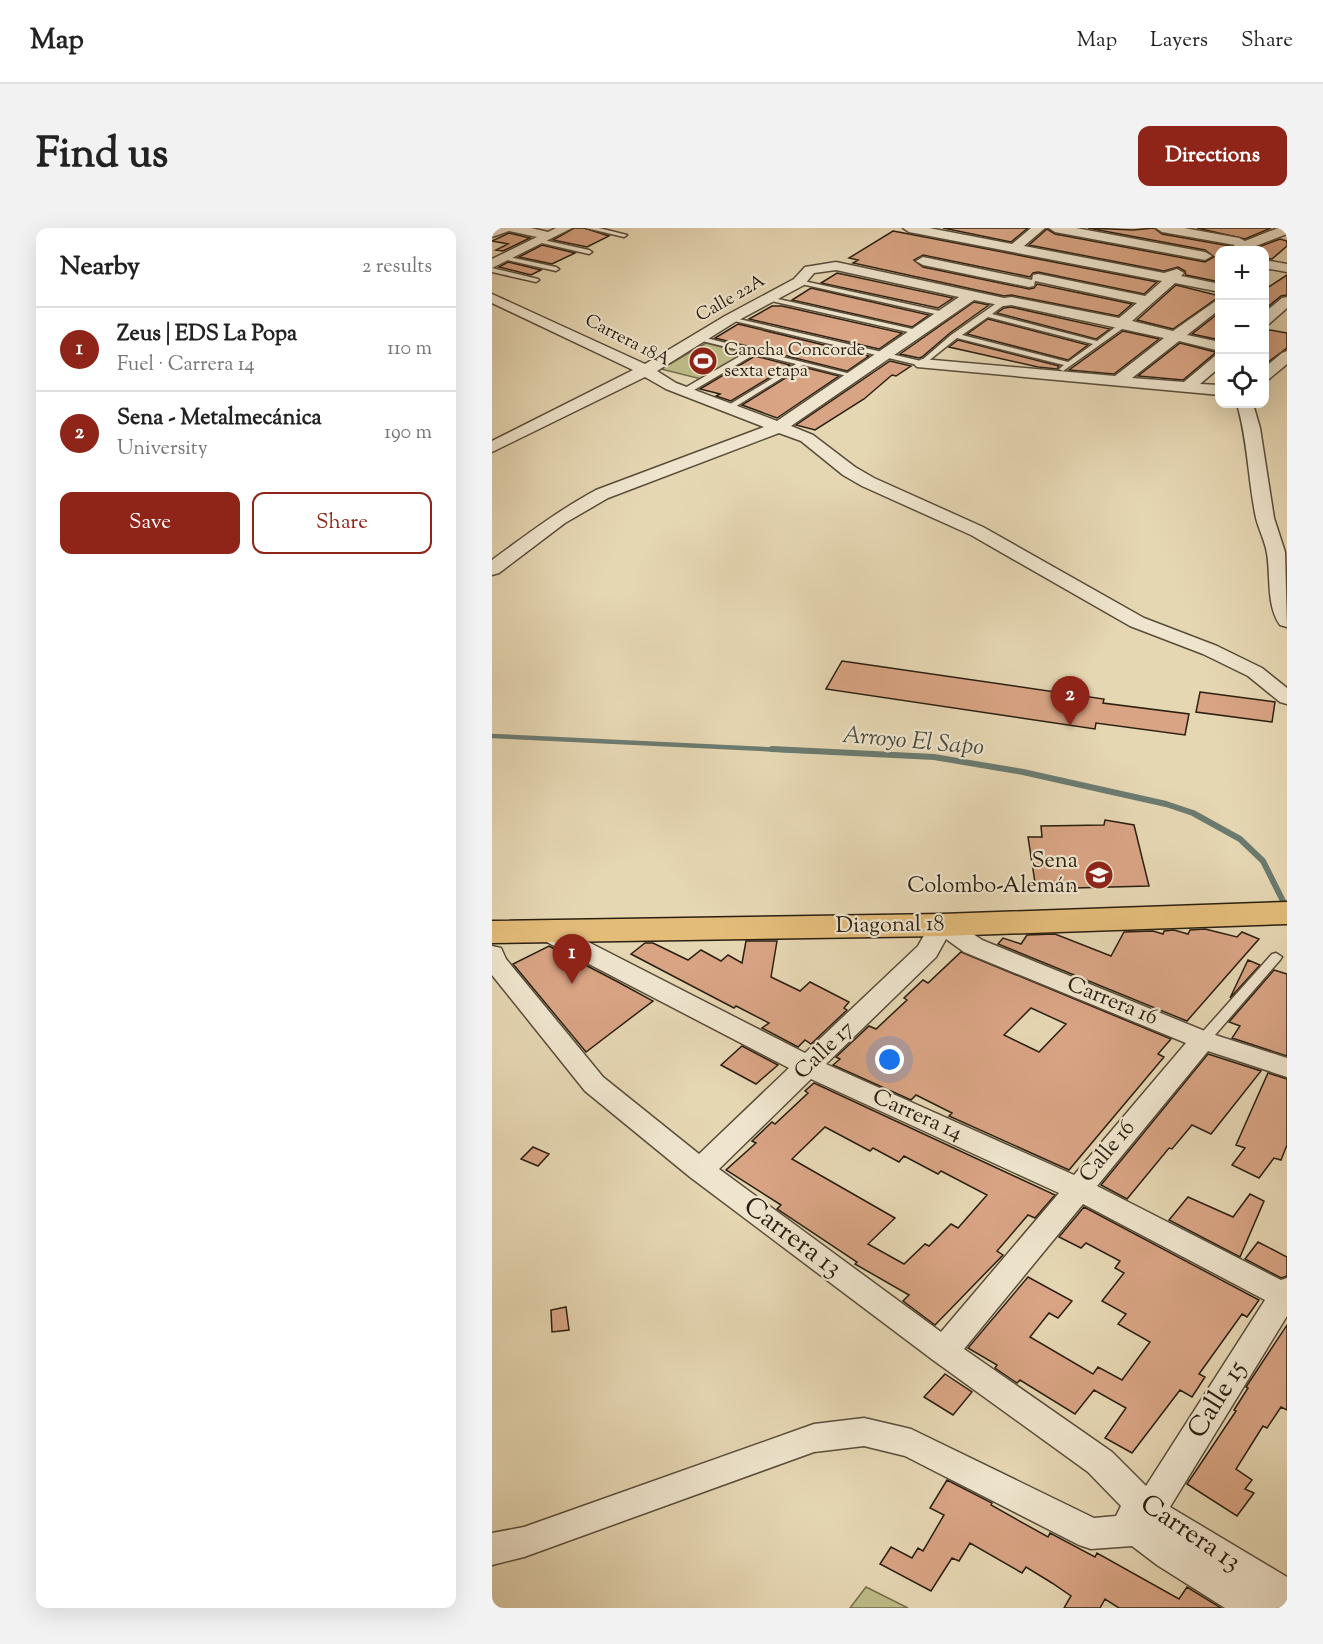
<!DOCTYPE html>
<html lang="en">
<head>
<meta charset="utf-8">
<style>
  body { margin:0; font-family:"Sorts Mill Goudy",serif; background:#f2f2f2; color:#222 }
  .controls { position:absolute; right:18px; top:18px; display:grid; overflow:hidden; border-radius:12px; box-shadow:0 6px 24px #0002 }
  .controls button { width:54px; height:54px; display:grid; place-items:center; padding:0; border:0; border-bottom:2px solid #e0e0e0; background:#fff; color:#222; font:30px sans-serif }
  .you { position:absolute; left:398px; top:832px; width:21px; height:21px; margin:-15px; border:4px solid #fff; border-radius:50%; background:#1a73e8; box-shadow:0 0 0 9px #1a73e833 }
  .badge { display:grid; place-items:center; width:39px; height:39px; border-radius:50%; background:#8f2418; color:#fff; font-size:20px; font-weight:700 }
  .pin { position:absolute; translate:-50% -50px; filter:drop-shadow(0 2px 3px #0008) }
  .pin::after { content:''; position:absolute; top:32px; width:21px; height:18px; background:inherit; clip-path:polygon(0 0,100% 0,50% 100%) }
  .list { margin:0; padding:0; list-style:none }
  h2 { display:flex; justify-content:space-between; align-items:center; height:78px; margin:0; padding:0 24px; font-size:26px }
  h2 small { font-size:20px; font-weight:400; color:#767676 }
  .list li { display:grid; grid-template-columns:39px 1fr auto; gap:18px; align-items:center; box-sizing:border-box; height:84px; padding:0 24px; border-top:2px solid #e0e0e0 }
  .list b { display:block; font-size:22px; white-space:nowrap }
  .list p { margin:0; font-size:20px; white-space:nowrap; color:#767676 }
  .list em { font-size:20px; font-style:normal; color:#767676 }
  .actions { display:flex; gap:12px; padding:18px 24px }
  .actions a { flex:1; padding:14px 0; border:2px solid #8f2418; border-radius:12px; text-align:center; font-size:21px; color:#8f2418 }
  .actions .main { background:#8f2418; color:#fff }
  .icon { flex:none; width:33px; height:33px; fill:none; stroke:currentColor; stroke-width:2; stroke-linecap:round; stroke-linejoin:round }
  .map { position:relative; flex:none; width:795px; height:1380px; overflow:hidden; border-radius:12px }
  header { display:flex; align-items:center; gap:36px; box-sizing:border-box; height:84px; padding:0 30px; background:#fff; border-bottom:2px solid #e0e0e0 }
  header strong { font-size:28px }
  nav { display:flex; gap:33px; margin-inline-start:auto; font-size:21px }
  .intro { display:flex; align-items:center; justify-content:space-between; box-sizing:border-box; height:144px; padding:0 36px }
  h1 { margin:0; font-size:42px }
  .button { padding:15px 27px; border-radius:12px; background:#8f2418; color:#fff; font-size:21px; font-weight:700 }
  main { display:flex; gap:36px; padding:0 36px }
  aside { flex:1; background:#fff; border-radius:12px; box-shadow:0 6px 24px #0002 }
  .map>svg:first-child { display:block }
  .green { fill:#bdbc87; stroke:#746e4c; stroke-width:1.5 }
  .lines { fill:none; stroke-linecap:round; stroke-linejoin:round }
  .stream-far1 { stroke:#6b7b70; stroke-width:4.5 }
  .stream { stroke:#6b7b70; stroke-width:6 }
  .building { fill:#d9a484; stroke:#2a1f11; stroke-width:1.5; fill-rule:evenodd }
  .service-casing { stroke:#594d3a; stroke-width:3 }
  .minor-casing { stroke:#594d3a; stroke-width:3 }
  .primary-casing { stroke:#2a1f11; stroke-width:3 }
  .service { fill:#efe5ce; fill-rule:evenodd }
  .minor { fill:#efe5ce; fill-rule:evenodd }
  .primary { fill:#e3bc7a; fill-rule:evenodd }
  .labels { text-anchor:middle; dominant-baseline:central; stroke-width:4.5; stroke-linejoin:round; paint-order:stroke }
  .far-street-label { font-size:18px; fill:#2a1f11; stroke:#efe5ce }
  .far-poi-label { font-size:18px; fill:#2a1f11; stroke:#efe5ce; text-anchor:start }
  .poi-label { font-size:22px; fill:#2a1f11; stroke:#efe5ce; text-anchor:end }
  .street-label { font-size:22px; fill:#2a1f11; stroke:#efe5ce }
  .water-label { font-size:24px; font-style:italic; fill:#4a4d41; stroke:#efe5ce }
  .near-street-label { font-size:27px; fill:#2a1f11; stroke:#efe5ce }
</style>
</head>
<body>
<header>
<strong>Map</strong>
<nav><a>Map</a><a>Layers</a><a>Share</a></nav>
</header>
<div class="intro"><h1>Find us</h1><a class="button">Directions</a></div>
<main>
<aside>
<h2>Nearby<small>2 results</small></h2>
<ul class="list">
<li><span class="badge">1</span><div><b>Zeus | EDS La Popa</b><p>Fuel · Carrera 14</p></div><em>110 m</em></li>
<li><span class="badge">2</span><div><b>Sena - Metalmecánica</b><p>University</p></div><em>190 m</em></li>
</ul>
<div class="actions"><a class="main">Save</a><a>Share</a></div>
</aside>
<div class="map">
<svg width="795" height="1380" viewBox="0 0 795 1380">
  <rect width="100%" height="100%" fill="#e6d7b3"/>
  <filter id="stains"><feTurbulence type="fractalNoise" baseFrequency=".00333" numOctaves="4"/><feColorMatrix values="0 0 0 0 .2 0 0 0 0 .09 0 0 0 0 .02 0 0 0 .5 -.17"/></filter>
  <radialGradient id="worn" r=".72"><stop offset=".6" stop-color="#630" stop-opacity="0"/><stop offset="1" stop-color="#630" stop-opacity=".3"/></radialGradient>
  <path class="green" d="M214,115L253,125L209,151L169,141Z
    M374,1359L416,1380H358Z"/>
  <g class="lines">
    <path class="stream-far1" d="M0,508L312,523"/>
    <path class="stream" d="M280,521L442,529L531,544L674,576L701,585L748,611L771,633L792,675"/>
  </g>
  <path class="building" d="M82,0H92L117,8L95,19L61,12Z
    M451,0H536L519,14Z
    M596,0L641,2L662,0L670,6L738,18L735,22H728V54L694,47L693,43L686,39L672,43L537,17L555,1L563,6L713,34L722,29L713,22Z
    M705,0H779L753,11Z
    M401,3L417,6L665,54L652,66L546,44L541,45L538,49L431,27L422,32L431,39L537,61L542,60L545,56L640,76L626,88L519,67L512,68L361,35L366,32L357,30Z
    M17,5L38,10L11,23L4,22L16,16L0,13Z
    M788,11L795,13V18L780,31L772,30V22H758Z
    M50,17L83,25L60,36L27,29Z
    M16,34L49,42L39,47L7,39Z
    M345,45L461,70L446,80L329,55Z
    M795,47V67L789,68L772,82V62Z
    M684,57L728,68L681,101L645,92Z
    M319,60L437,87L420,99L300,72Z
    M482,74L497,77L458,105L430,129L427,130L408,126Z
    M280,78H290L410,105L387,121L257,91Z
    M519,79L618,101L604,111L505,85L512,80Z
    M728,84V112L700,106Z
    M496,91L596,117L576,132L475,106Z
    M246,96L377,128L355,143L223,110Z
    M772,101L795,105V120L772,137Z
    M631,103L667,111L622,146L577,142Z
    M466,112L567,138L565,141L546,139L457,119Z
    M688,115L727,125L722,126L691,152L646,148Z
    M263,128L298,137L239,173L224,168L228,166L208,161Z
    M398,133L419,138L404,148L400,147L372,171L323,202L304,197Z
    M311,139L347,148L285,190L250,177Z
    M350,433L612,471L611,475L697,486L693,507L604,495L603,501L334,461Z
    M708,464L783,474L780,494L704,484Z
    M613,592L642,597L657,658L544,661L536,609H550L549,598L612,597Z
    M713,701L745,709L750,704L767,711L695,793L506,716L511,710L529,716L535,707L563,706L619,728L632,704L661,703L671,706L672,703L682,702L696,706L698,702Z
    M254,713H285L279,749L308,763L318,754L357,774L352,780L355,782L319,816L313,812L306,819L270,800L277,795L244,778L242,780L139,726L153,715H161L196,732L209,722L229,733L236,727L250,735Z
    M57,718L126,754L161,773L94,824L21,736Z
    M469,724L679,811L666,826L672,829L577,942L457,888L460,885L424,867L419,872L341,837L348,831L344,829L377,798L384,801L415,772L412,770L431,752L436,755ZM539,780L574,796L547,824L512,807Z
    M756,732L768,737L738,770Z
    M782,742L795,746V828L740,810L748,798L737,794Z
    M250,818L286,837L264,856L229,837Z
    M716,826L769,843L719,906L700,897L680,921L677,920L635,971L609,957Z
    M776,845L795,851V917L789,932L782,930L767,950L740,937L753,920L744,917Z
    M322,855L563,967L543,990L536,987L505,1023L511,1027L443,1097L411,1073L417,1067L363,1036L365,1034L285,981L289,977L234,942L264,915L260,913L280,894L283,896L316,865L313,863ZM333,899L378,923L381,920L407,934L412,928L446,946L449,943L495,967L466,1000L459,996L437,1018L433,1016L412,1036L376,1016L403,990L300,931Z
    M41,919L57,926L46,938L29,931Z
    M758,966L772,973L748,1029L677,992L696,969L741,989Z
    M592,979L767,1072L755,1089L750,1086L707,1146L713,1149L700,1169L688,1162L640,1225L613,1210L634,1180L602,1162L583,1186L528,1152L525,1155L522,1153L503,1140L505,1137L476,1120L536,1049L580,1073L566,1090L557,1085L538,1109L601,1146L606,1139L630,1152L658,1114L626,1096L634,1086L610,1073L632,1045L623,1040L628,1033L594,1015L589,1020L567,1009Z
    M766,1014L795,1029V1048L789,1050L753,1031Z
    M74,1079L77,1102L60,1104L59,1082Z
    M795,1097V1182L789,1179L775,1200L771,1198L744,1241L760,1252L753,1261L762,1265L745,1288L695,1256L744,1183L742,1182L756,1160L754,1159Z
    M453,1146L480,1164L461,1187L432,1169Z
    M455,1252L500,1275L499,1277L556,1309L558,1305L603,1329L605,1325L687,1371L695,1359L729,1380H627L613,1371L608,1380H572L579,1368L560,1355L534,1339L530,1345L478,1315L467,1333L460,1330L439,1363L388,1336L399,1319L420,1330L426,1320L431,1323L452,1287L438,1280Z"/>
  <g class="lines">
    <g class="service-casing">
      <path id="service" d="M94,0H107L135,7L132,9Z
        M47,11L97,22L100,24L97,26L45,14V12Z
        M13,28L64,39L67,41L64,43L11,31L10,30Z
        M0,40L46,51L47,52L44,54L0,44Z
        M307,52L452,84L456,86L452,88L305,55V53Z
        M277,69L425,102L429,104L425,106L275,72V70Z
        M509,72L516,74L500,86L605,113L630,94L637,96L571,143L567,141L572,137L465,110L430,138L234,91L238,89L429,133L459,107ZM496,89L601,116L576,134L470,107Z
        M206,108L367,148L363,150L311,137L238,182H235V178L304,136L263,126L197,165H191V161L255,124L206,112Z
        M784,725L790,729L788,732L716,815H706L705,812L706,809L780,726Z"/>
    </g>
    <g class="minor-casing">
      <path id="minor" d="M0,0H39L56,4L64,0H80L0,40V31L45,9L17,3L0,9Z
        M411,0H437L520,16L539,0H553L532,18L672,45L685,41L692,45L689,48L728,56V64L683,55L640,93L681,103L728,70V81L695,107L728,114V123L687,113L640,150L692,154L723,128L728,127V139L708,156L728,157V167L425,139L422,136L430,131L623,148L672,110L519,77L512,78L482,72L299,198L321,207L363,239L382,250L491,299L652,390L725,418L770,440L795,460V476L788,474L756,448L711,426L638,398L479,307L370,258L351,247L309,213L287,205L116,270L73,295L7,345L0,347V332C34,307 67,282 104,262L272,199L174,161L153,149L0,224V213L141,142L0,75V66L153,136L233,88L302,51L313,39L344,34L512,70L519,69L627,90L645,75L543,53L542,58L537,59L431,37L424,33L431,29L540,52L541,47L546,46L653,68L670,53L417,4ZM344,42L467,69L285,193L184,155L165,143L243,94L312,57L322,45Z
        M557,0H584L713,24L720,28L713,32L563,4Z
        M664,0H692L747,10L753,13L786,0H795V6L753,22H737L743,17L670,4Z
        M772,32L795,36V44L772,40Z
        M795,69V80L777,96L772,97V85L790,70Z
        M795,123V136L777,151L772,152V140L790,125Z
        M745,176H761L768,200L782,290L793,324L795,399L788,397C774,377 779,348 775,325C773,313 767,302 764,290C756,252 756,213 745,176Z
        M450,689L459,691L490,712L720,806L795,830V849L716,823L605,958L789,1052L795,1050V1088L678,1279L795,1349V1380H733L665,1337L640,1318L599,1321L587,1317L413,1228L372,1218L322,1224L32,1329L0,1337V1305L32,1299L322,1196L372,1190L419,1201L602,1290L624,1288L629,1278L596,1244L441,1132L198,949L93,863L0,747V718L9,720L14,731L111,849L207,926L297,840L47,710L44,704L47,698L56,696L65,698L313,825L426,718L441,691ZM454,711L472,724L694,815L582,947L334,836L444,729ZM319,851L567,965L449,1104L227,941ZM591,976L773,1072L654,1258L620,1224L472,1121Z"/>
    </g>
    <g class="primary-casing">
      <path id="primary" d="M795,674V696L450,708L0,715V693L450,686Z"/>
    </g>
    <use href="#service" class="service"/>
    <use href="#minor" class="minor"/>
    <use href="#primary" class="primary"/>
  </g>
  <defs>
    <g id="stadium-disc" transform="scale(1.5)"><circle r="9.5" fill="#8f2418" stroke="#efe5ce"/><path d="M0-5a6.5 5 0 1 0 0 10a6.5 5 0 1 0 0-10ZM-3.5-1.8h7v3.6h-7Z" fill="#fff"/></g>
    <g id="university-disc" transform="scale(1.5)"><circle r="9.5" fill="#8f2418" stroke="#efe5ce"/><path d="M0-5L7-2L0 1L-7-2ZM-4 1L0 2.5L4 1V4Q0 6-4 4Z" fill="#fff"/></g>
  </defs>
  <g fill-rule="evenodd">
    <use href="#stadium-disc" x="211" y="133"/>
    <use href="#university-disc" x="607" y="647"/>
  </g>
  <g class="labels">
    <g class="far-street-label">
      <text transform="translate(239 71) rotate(-30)">Calle 22A</text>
      <text transform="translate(135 113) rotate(27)">Carrera 18A</text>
    </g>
    <g class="far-poi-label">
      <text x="232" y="123">Cancha Concorde<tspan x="232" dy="21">sexta etapa</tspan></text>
    </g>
    <g class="poi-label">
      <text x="586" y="634">Sena<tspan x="586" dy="25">Colombo-Alemán</tspan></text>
    </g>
    <g class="street-label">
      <text transform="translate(398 698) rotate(-1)">Diagonal 18</text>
      <text transform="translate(620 774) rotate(22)">Carrera 16</text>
      <text transform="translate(333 823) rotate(-44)">Calle 17</text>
      <text transform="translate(425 888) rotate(24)">Carrera 14</text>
      <text transform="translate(616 924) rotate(-50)">Calle 16</text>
    </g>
    <g class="water-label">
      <text transform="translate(421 514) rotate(5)">Arroyo El Sapo</text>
    </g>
    <g class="near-street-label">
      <text transform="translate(300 1010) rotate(37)">Carrera 13</text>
      <text transform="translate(726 1172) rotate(-58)">Calle 15</text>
      <text transform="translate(698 1306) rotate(34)">Carrera 13</text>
    </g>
  </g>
  <rect width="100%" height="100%" filter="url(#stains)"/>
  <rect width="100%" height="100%" fill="url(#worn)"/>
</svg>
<div class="controls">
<button>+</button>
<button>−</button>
<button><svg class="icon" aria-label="locate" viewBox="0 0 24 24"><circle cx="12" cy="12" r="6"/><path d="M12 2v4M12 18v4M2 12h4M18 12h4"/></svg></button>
</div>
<div class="you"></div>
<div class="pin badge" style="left:80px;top:756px">1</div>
<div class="pin badge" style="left:578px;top:498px">2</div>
</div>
</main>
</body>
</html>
